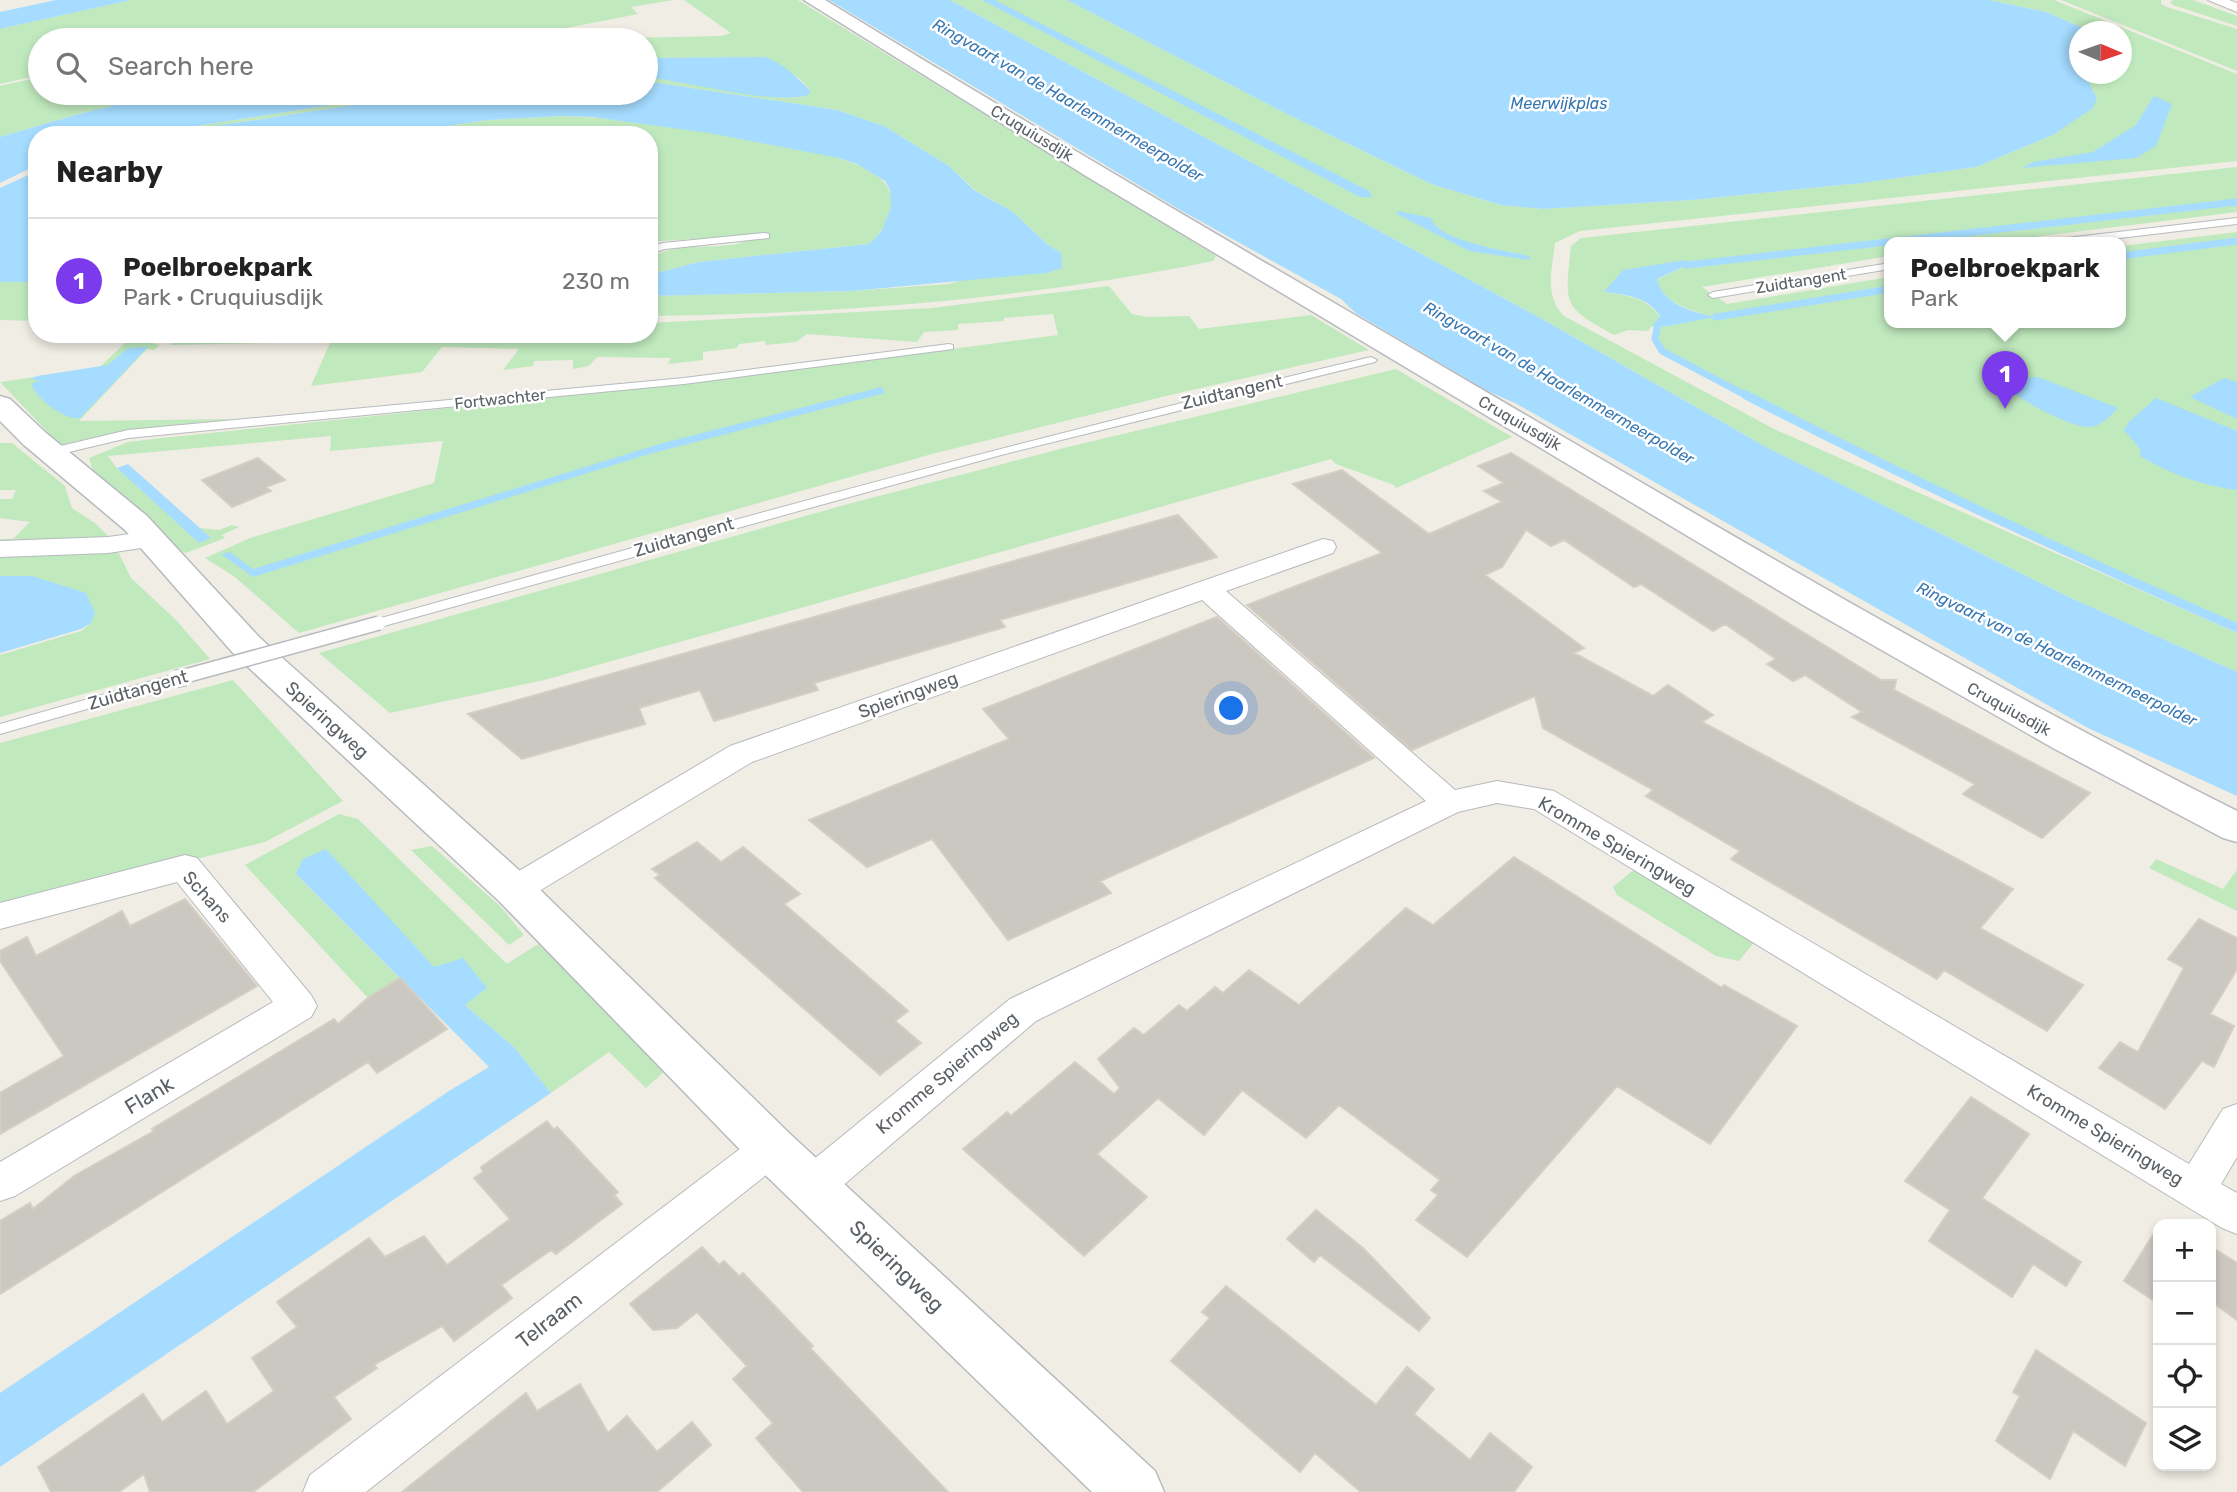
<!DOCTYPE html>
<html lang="en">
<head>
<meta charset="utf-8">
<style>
  body { margin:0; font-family:Rubik,sans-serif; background:#f2f2f2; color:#222 }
  .controls { position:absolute; right:21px; bottom:21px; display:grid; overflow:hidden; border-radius:14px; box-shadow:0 4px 10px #0003 }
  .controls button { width:63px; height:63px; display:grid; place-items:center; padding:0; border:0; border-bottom:2px solid #e0e0e0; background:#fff; color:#222; font:35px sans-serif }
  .compass { position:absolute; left:2069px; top:21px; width:63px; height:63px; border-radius:50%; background:#fff; box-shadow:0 4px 10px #0003; rotate:92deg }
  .you { position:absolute; left:1232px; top:709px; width:24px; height:24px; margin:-18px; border:5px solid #fff; border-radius:50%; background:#1a73e8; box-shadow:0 0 0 10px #1a73e833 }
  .badge { display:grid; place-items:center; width:46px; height:46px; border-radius:50%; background:#7c3aed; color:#fff; font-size:23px; font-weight:700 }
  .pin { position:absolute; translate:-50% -58px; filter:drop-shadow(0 2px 4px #0008) }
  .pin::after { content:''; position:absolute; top:37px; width:24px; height:21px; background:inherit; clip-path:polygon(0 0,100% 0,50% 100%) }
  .popup { position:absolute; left:1884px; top:237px; width:242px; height:91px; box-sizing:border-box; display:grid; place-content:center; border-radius:14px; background:#fff; filter:drop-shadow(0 2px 5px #0005); font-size:23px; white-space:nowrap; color:#767676 }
  .popup b { font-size:26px; color:#222 }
  .popup::after { content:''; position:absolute; left:50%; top:100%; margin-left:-14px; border:14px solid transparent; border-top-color:#fff }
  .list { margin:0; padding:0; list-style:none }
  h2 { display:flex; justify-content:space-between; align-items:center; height:91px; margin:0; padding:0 28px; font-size:30px }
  h2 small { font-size:23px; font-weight:400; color:#767676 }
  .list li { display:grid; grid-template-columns:46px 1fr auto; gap:21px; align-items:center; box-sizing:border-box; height:126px; padding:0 28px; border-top:2px solid #e0e0e0 }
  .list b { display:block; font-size:26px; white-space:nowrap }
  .list p { margin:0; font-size:23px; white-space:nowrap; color:#767676 }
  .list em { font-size:23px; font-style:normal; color:#767676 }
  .icon { flex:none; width:38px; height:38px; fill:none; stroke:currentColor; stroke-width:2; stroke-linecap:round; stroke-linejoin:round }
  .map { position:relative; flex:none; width:2237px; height:1492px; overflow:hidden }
  .search { position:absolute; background:#fff; box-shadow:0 4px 10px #0003; left:28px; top:28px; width:630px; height:77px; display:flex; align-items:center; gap:18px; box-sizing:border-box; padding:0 24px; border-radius:38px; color:#767676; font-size:26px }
  .panel { position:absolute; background:#fff; box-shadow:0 4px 10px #0003; left:28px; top:126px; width:630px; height:217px; border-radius:28px }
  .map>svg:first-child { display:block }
  .green { fill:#c0e9be }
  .water { fill:#a5dcff }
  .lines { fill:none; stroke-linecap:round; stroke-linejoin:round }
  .stream-far1 { stroke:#a5dcff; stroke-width:7 }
  .stream { stroke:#a5dcff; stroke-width:9 }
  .building { fill:#cbc7c1; stroke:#d5cec2; stroke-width:2 }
  .service-casing { stroke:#b7babf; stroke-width:2 }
  .minor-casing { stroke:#b7babf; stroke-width:2 }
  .tertiary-casing { stroke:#b7babf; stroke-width:3 }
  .service { fill:#fff; fill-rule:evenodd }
  .minor { fill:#fff; fill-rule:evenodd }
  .tertiary { fill:#fff; fill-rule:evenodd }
  .service-bridge-far1-casing { stroke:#b7babf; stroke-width:16; stroke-linecap:butt }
  .service-bridge-casing { stroke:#b7babf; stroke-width:19; stroke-linecap:butt }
  .service-bridge-far1 { stroke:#fff; stroke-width:13 }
  .service-bridge { stroke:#fff; stroke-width:17 }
  .labels { text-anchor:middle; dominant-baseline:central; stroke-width:5; stroke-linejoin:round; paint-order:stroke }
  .far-water-label { font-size:16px; font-style:italic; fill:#3677b1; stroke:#fff }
  .far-street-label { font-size:16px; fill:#5c6166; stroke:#fff }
  .street-label { font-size:18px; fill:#5c6166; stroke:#fff }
  .near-street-label { font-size:21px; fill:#5c6166; stroke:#fff }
</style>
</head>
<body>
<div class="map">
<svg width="2237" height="1492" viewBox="0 0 2237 1492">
  <rect width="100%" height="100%" fill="#f0ede4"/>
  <path class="green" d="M131,0H674L631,7L638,14L505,40H40V75L0,84V29Z
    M684,0H798L1216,256L1213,261C1028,299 838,314 649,316V296L852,291L948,284L1061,253L1047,244L1013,212L975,190L949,166L884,126L837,110L646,81V77L660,79L784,98L801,97L811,91L799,78L765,57L646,58V40H531L721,36L731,33Z
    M950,0H1067L1283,112L1431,184L1501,205L1541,209L1691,200L1862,183L1976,167L2053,135L2097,98L2089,83L2093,74H2122V32L2090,31L2046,12L1989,0H2054L2237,74V161L1580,231L1555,243C1552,268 1544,297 1564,316L1774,429L2237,633V672L2071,598L1766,447L1535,315Z
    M2061,0H2161V4L2167,7L2237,29V71Z
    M2174,0H2193L2237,16V26L2173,5L2170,2Z
    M40,77V93H166L75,115L0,137V86Z
    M410,93H431L157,135H138Z
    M561,116C653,119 750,135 839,158C866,167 903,181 888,217C883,228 879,237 869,244L699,262L649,275V258C682,241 703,250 737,244C745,242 755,237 763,234L649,242V135H383L488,120Z
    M2237,167V212L1985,243H1890L1889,256L1702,287L1727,304L1889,277L1890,323H2120L2121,246L2237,232V628L2033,538L1886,468L1662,351L1657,328L1714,317C1692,310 1664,305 1656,280L1687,265L1605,292C1627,296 1647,297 1660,317L1648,331L1628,330L1614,335C1561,306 1565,305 1571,246L1581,238Z
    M0,282H37V321L0,320Z
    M1109,286L1132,314L1147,317L1189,316L1199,329L1311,315L1369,350L1174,394L932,454L299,633L235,577L205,558L250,538L434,483L443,441L330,451L331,436L108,456L117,468L211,538L199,528L219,530L232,525L239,527L222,535L225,538L186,553L175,549L96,480L89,458L128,442L153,439L708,381L1058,335L1053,314L1004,318V321L958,324V330L924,332L917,342L807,334L796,342L766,345L765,341L739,344L737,348L703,352V360L668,364L671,358L597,357L589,366L573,369V360L534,361L533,366L503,370L519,349L442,347L422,372L311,386L330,343L325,342L332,334H649V323L932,308Z
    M134,334H321L315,342L171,345L172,342L162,343L158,339L153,344L160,345L154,350L147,349L79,421L234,419L127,430L60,445L0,382L99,368Z
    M1396,369L1512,437L1396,488L1394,485L1336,464L1331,459L544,680L390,713L319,653L848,504L1068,447Z
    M0,443H12L65,486L72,508L95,523L113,541L131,578L176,620L210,659L0,717V655L81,631L91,623L0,576V539H13L30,522L0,518V499H12L16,490H0Z
    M233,680L343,801L265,842L0,907V743Z
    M339,814L358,819L507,964L538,944L668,1068L646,1088L609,1052L551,1093L514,1047L464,1004L434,967L296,874L401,979L368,998L245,865Z
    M432,846L501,907L524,935L509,945L411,850Z
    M2156,859L2223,889L2237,870V911L2149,868Z
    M1636,868L1755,941L1739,961L1716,956L1617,895L1613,887Z"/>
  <path class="water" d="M56,0H131L0,29V12Z
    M829,0H950L1535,315L1766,447L2071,598L2237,672V796L2088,728L1515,403L1487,391L1357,314L1341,299L1182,211Z
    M982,0H995L1369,191L1372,197H1360Z
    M1067,0H1989L2046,12L2090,31L2080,32V74H2093L2089,83L2097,98L2093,108L2053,135L1976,167L1862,183L1691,200L1542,209L1501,205L1431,184L1283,112Z
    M765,57C784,63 797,78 811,91L808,95C775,106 685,81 646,77V58Z
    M646,81L837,110L884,126L949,166L974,190L1013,212L1047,244L1061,253L1062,268L1046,273L852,291L649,296V275L699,262L869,244L881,232L891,208L890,190L885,181L857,164L839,158L709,133L592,117L561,116L488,120L383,135H157L431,93H646Z
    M166,93H410L138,135H37V165L0,183V137L75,115Z
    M2154,96L2172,104L2156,146L2136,158L2022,168L2033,162L2093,152L2136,125Z
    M37,171V282H0V188Z
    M1398,211L1431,218C1437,241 1508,251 1529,256L1530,260L1469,251L1397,214Z
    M1685,260L1687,265L1657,279C1663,305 1693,312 1716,317L1657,328L1652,326L1660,316C1647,296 1626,295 1604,292L1623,270Z
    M148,347L80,418C63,420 37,399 31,384L39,381L31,379L37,376L108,365L128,348Z
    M2038,377L2118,408C2111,415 2102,426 2091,427C2071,428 2020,400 2006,387L2014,378Z
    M2224,378L2237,382V419L2190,397Z
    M882,387L885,393L649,454L253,577L221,554L230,552L253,569L663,443Z
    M2156,398L2237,431V490C2201,485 2172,475 2140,456V449L2124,430L2129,422Z
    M128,464L211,538L199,543L117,468Z
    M0,576H32L86,593L95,613L91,623L81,629L0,653Z
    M326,849L434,967L463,958L487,988L465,1005L514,1047L551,1093L0,1467V1393L449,1091L489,1067L296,874L303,859Z"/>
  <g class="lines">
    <path class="stream-far1" d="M2120,256L2237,241
      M1687,265L2237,202
      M1716,317L1890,289
      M1657,328L1655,339L1662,351L1749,397"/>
    <path class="stream" d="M1746,395C1907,479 2071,555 2237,628"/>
  </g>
  <path class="building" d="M1511,453L1881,680H1896L1894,690L2090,793L2042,838L1963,794L1975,784L1852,717L1862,712L1805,675L1793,681L1767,664L1776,659L1725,624L1713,631L1641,584L1634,587L1564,540L1551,546L1526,530L1502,567L1485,575L1584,648L1574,653L1653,696L1668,685L1713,715L1702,722L2013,889L1980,928L2083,985L2047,1031L1944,970L1937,979L1731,859L1740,851L1646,796L1653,790L1543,728L1535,696L1412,750L1247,605L1382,553L1293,484L1342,470L1429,534L1502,502L1484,491L1504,483L1478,466Z
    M258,458L285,480L266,487L271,491L232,507L202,480Z
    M1178,515L1217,557L1000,620L1005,627L814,683L818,690L714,721L700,690L639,708L645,724L522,759L468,714Z
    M1217,617L1374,758L1100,881L1111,893L1008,940L932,839L867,867L809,820L1009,739L983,709Z
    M697,842L721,862L743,847L800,894L784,904L908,1011L895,1021L921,1043L880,1075L655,878L660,875L652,869Z
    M1514,857L1722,988L1724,985L1797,1026L1710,1144L1617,1086L1467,1257L1416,1220L1438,1195L1431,1190L1440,1180L1339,1105L1306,1138L1242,1090L1204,1135L1158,1098L1097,1154L1147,1197L1084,1256L963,1149L1007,1112L1011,1116L1075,1062L1114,1094L1120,1088L1098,1059L1134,1028L1144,1035L1179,1005L1187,1011L1215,987L1223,993L1249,970L1299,1005L1406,908L1433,925Z
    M185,899L257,986L0,1134V1093L64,1056L0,961V951L27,937L36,956L122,911L130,926Z
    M2199,919L2237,938V969L2210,1014L2234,1026L2214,1067L2202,1061L2165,1109L2099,1068L2120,1042L2138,1052L2184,968L2168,959Z
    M400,978L447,1029L377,1073L368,1062L0,1294V1221L30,1203L33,1209L74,1176L154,1131L152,1129L334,1019L338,1024L369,997Z
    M1971,1097L2029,1134L1982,1198L2081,1262L2066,1286L2033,1264L2012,1297L1929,1241L1950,1210L1905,1181Z
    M547,1121L554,1130L557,1127L618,1192L614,1195L622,1204L556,1254L551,1250L501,1285L512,1298L454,1341L442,1326L374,1365L377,1368L334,1397L351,1419L253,1492H150L144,1474L119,1492H51L38,1467L143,1394L162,1422L206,1391L227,1424L274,1391L252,1358L297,1327L277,1302L369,1238L385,1257L424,1236L447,1265L510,1219L474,1178L483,1172L481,1167Z
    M1316,1210L1363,1248L1430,1318L1419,1331L1320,1255L1314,1262L1287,1239Z
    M2158,1227V1291L2153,1300L2124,1281Z
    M702,1247L719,1265L724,1261L739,1276L743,1273L813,1346L810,1348L948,1492H803L756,1438L773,1423L733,1379L747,1366L697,1312L677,1328L653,1330L630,1304Z
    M2211,1247L2237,1263V1320L2211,1301Z
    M1226,1286L1376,1405L1407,1367L1434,1389L1414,1414L1470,1460L1490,1433L1532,1467L1514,1492H1361L1315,1453L1300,1472L1171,1361L1210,1318L1202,1312Z
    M2036,1350L2146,1423L2125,1466L2073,1431L2050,1479L1996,1441L2020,1396L2013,1392Z
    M580,1384L608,1433L627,1416L657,1452L692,1422L711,1445L657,1492H402L526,1393L537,1411Z"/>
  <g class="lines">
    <g class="service-casing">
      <path id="service" d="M2237,218V224L2078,243H2045L2050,240Z
        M765,233L769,234V238L665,249L649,254V247L663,243Z
        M1890,263V269L1713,298L1708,295L1713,292Z
        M949,344L953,345V349L684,384L128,438L52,456L46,452L48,449L128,430L684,378Z
        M1371,357L1377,360L1375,362L1001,455L384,626L379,627L372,623L374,620C705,527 1036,436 1371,357Z
        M176,674L183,679L181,682L0,734V724Z"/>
    </g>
    <g class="minor-casing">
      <path id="minor" d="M2208,0H2229L2237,3V12Z
        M152,531L161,533L165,539L161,545L108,553L0,557V541L108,537Z
        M1323,539L1333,541L1336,547L1333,553L1226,591L1455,790L1497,781L1554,791L2189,1164L2223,1109L2237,1104V1157L2221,1184L2237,1193V1234L2222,1228L1534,809L1497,803L1458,812L1036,1021L827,1199L812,1204L797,1199L791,1186L797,1173L1010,999L1426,801L1202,600L752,762L526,899L514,903L502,899L497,890L502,881L730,746Z
        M185,855L197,858L311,995L317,1006L311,1017L15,1196L0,1201V1162L273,1002L177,882L0,929V903Z
        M771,1130L785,1136L791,1148L785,1160L366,1492H303L310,1475L757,1136Z"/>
    </g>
    <g class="tertiary-casing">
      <path id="tertiary" d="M804,0H825C1060,144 1298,282 1536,421C1767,556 1998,691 2237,811V842L2223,838L2053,748L1803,605L1086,176Z
        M0,396L10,399L46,433L147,516L259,637L529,879L789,1133L1155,1471L1164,1492H1092L753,1163L499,901L233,653L125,530L24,445L0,421Z"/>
    </g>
    <use href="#service" class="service"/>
    <use href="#minor" class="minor"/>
    <use href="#tertiary" class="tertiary"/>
    <g class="service-bridge-far1-casing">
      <path id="service-bridge-far1" d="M178,678L379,623"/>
    </g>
    <g class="service-bridge-casing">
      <path id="service-bridge" d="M176,679L185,677"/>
    </g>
    <use href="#service-bridge-far1" class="service-bridge-far1"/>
    <use href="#service-bridge" class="service-bridge"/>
  </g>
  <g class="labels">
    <g class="far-water-label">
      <text transform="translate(1068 100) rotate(30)">Ringvaart van de Haarlemmermeerpolder</text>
      <text x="1559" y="103">Meerwijkplas</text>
      <text transform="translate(1559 383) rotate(30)">Ringvaart van de Haarlemmermeerpolder</text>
      <text transform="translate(2057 654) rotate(26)">Ringvaart van de Haarlemmermeerpolder</text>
    </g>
    <g class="far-street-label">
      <text transform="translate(1032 133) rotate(31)">Cruquiusdijk</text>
      <text transform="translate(1801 281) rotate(-9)">Zuidtangent</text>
      <text transform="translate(500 399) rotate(-6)">Fortwachter</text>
      <text transform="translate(1520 423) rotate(30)">Cruquiusdijk</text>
      <text transform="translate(2009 709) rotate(29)">Cruquiusdijk</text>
    </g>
    <g class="street-label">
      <text transform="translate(1232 392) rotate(-13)">Zuidtangent</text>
      <text transform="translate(684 537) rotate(-16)">Zuidtangent</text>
      <text transform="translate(138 690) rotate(-16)">Zuidtangent</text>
      <text transform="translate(908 695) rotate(-20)">Spieringweg</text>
      <text transform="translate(327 720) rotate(42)">Spieringweg</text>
      <text transform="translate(1617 846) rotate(30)">Kromme Spieringweg</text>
      <text transform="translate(207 897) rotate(48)">Schans</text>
      <text transform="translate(947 1073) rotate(-40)">Kromme Spieringweg</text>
      <text transform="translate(2105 1135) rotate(31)">Kromme Spieringweg</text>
    </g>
    <g class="near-street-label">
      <text transform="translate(149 1095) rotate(-31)">Flank</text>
      <text transform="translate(897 1266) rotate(44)">Spieringweg</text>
      <text transform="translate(549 1320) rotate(-38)">Telraam</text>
    </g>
  </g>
</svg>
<div class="controls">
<button>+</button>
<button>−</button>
<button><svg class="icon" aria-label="locate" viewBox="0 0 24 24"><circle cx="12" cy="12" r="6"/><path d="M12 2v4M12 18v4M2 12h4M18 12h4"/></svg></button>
<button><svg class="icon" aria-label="layers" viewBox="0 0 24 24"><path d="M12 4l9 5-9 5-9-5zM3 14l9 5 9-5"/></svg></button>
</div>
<svg class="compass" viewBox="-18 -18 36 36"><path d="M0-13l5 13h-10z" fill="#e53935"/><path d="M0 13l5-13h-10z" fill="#767676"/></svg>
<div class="you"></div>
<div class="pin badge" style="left:2005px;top:409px">1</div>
<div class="popup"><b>Poelbroekpark</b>Park</div>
<div class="search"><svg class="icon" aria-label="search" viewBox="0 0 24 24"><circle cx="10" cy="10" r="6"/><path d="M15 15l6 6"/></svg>Search here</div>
<section class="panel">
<h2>Nearby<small></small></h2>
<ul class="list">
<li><span class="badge">1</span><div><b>Poelbroekpark</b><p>Park · Cruquiusdijk</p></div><em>230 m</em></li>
</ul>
</section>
</div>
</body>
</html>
